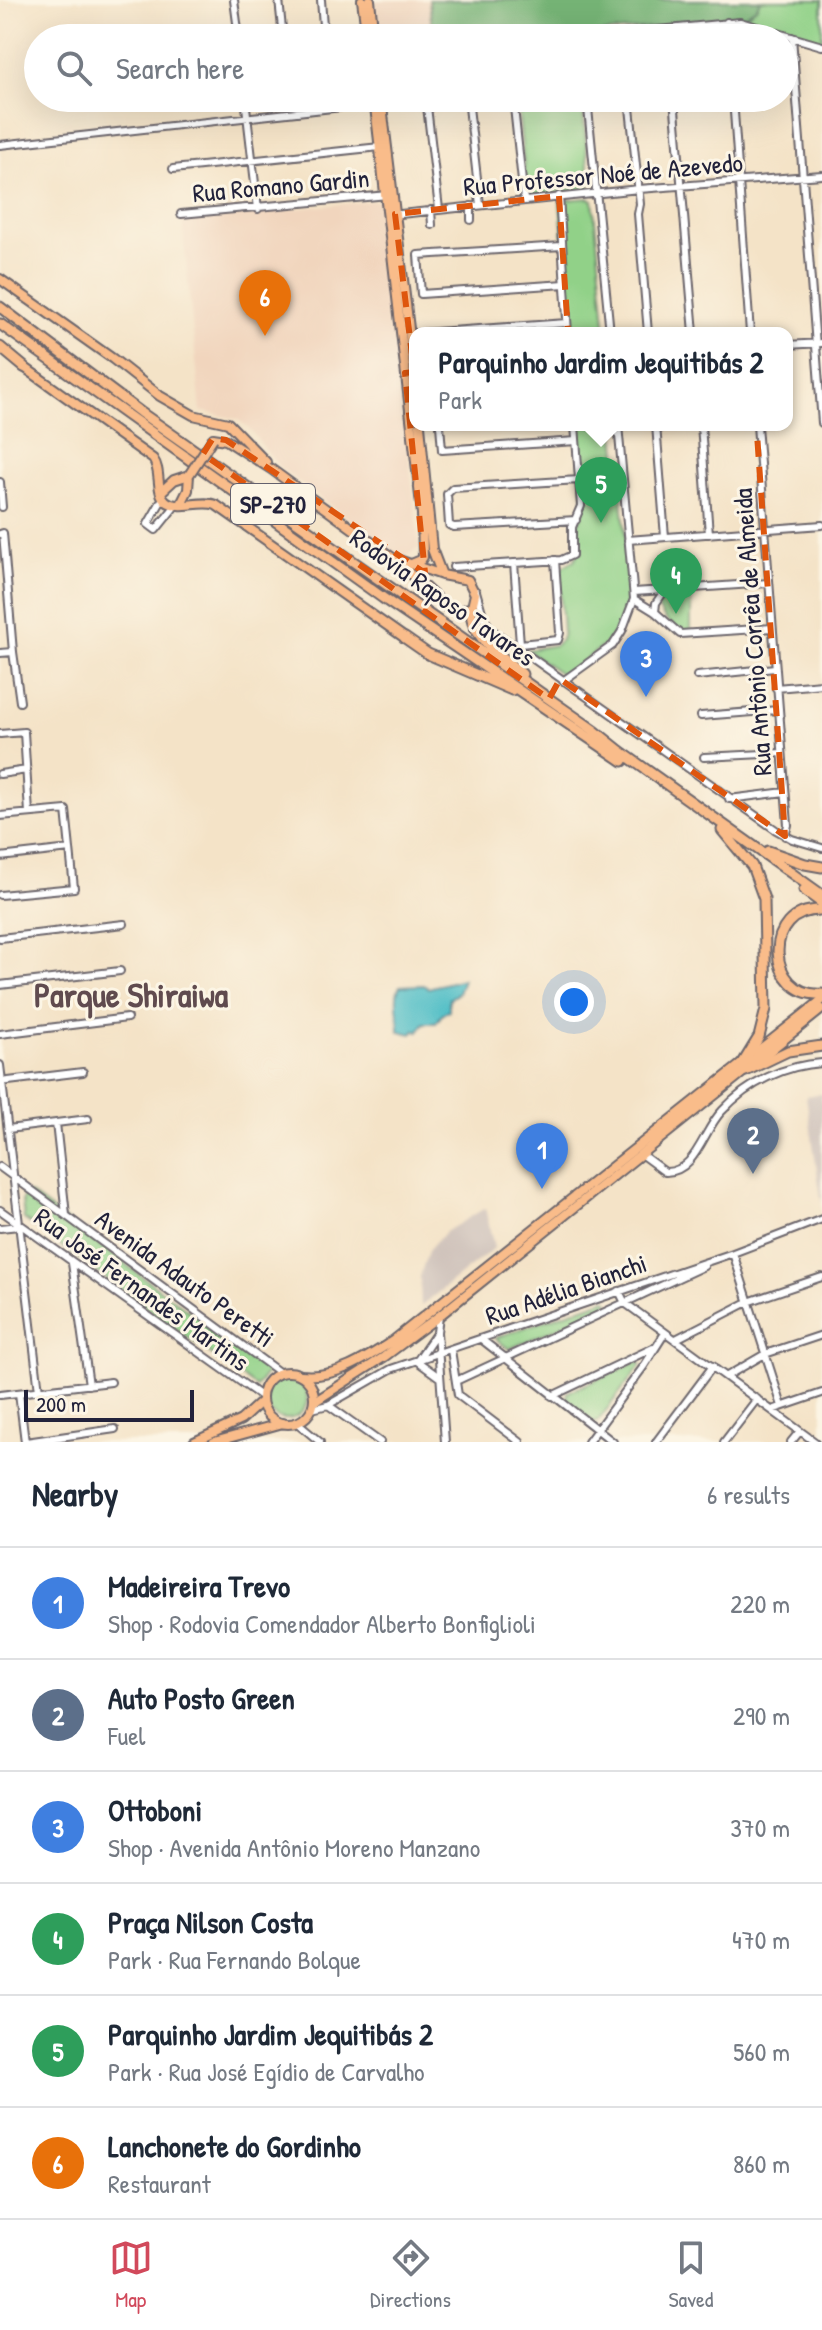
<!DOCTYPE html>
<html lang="en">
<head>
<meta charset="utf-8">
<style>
  body { margin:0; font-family:"Patrick Hand",sans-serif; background:#f6f6f7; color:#1f2937 }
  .scale { position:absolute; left:24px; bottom:20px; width:170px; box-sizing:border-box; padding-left:8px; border:4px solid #22223b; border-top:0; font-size:22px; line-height:28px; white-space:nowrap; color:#22223b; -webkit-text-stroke:6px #fcf5e5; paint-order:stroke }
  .you { position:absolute; left:574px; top:1002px; width:28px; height:28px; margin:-20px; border:6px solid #fff; border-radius:50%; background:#1a73e8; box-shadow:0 0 0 12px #1a73e833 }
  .badge { display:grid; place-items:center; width:52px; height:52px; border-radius:50%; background:#d1495b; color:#fff; font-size:26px; font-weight:700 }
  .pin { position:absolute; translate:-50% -66px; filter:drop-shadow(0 2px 4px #0008) }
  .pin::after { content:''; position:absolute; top:42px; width:28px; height:24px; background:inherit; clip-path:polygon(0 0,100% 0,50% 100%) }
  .popup { position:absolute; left:409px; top:327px; width:384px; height:104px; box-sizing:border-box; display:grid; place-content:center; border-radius:16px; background:#fff; filter:drop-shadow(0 2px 6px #0005); font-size:26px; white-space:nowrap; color:#747a83 }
  .popup b { font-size:30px; color:#1f2937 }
  .popup::after { content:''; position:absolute; left:50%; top:100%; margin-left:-16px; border:16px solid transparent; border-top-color:#fff }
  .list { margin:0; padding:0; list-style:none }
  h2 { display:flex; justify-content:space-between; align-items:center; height:104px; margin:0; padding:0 32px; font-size:34px }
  h2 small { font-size:26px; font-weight:400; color:#747a83 }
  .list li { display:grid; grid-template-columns:52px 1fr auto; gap:24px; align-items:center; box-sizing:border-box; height:112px; padding:0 32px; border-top:2px solid #e0e1e3 }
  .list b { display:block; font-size:30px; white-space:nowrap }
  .list p { margin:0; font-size:26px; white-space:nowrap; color:#747a83 }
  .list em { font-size:26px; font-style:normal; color:#747a83 }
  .icon { flex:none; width:44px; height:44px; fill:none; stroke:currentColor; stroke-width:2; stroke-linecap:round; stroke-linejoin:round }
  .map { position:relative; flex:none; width:822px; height:1442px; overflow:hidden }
  .search { position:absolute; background:#fff; box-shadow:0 8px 32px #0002; left:24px; right:24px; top:24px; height:88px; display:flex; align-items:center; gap:20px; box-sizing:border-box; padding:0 28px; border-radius:44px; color:#747a83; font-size:30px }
  .sheet { height:776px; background:#fff }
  nav { display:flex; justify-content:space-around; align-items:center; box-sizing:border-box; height:112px; border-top:2px solid #e0e1e3; background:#fff; font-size:22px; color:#747a83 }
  nav a { display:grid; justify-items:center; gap:4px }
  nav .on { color:#d1495b }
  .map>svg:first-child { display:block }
  .built { fill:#f1d5bd }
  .industrial { fill:#cec1ba }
  .green { fill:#91d188; stroke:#5a7a62; stroke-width:2 }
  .forest { fill:#74b374; stroke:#4b6a58; stroke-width:2 }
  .water { fill:#4ebdc6; stroke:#387080; stroke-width:2 }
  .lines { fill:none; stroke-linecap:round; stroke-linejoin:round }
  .minor-casing { stroke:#6c666c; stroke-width:10 }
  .major-casing { stroke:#6c666c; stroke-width:12 }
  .highway-casing { stroke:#6c666c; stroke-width:13 }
  .minor { stroke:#fff; stroke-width:6 }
  .major { stroke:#f9bc8a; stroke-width:8 }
  .highway { stroke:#f9bc8a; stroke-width:9 }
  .major-bridge-casing { stroke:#6c666c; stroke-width:12; stroke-linecap:butt }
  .major-bridge { stroke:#f9bc8a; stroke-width:8 }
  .marked { fill:none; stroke:#de560e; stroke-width:6; stroke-dasharray:16 10; stroke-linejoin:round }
  .labels { text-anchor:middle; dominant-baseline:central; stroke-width:6; stroke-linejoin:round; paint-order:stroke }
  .shield { fill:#fcf5e5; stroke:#63616e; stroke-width:2 }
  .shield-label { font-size:24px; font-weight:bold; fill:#22223b }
  .street-label { font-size:26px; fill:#22223b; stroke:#fcf5e5 }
  .district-label { font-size:34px; font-weight:bold; fill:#604b4f; stroke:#fcf5e5 }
</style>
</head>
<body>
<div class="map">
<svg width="822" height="1442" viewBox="0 0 822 1442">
  <rect width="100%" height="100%" fill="#fcf5e5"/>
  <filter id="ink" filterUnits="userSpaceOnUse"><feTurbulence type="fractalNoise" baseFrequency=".0125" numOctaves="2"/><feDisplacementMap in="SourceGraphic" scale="16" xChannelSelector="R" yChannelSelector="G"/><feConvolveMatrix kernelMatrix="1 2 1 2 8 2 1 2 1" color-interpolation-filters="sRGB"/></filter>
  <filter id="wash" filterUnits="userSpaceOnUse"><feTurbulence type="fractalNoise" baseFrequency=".006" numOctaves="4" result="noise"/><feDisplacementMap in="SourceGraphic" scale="32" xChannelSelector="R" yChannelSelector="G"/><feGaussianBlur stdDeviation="1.8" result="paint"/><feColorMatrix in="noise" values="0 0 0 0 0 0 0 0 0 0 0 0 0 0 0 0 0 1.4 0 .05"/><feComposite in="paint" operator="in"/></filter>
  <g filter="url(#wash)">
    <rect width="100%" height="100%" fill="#f4e3c7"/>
    <path class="built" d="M375,0H429L433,38H379Z
      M380,200L419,548L402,559L278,466L248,427L237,419L201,411L182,221Z"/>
    <path class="industrial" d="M822,1094V1204L806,1096Z
      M485,1208L494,1248L421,1306L420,1276L428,1251L444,1233Z"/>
    <path class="green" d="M760,0H822V41L740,20L757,7Z
      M517,98H582L590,189L527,195Z
      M589,198L593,200L606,333H571L560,202L565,200Z
      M578,425H614L632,597L616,636L564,676L527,650L555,645L561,640L563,632L559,569L574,560L577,555L576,530L584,509Z
      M687,595L691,598V633C678,632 661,619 658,605L665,597Z
      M29,1193L269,1370L256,1387L24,1219L22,1200L24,1195Z
      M606,1299L609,1302L607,1306L509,1349L495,1338Z
      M639,1361L641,1365L597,1422L591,1423L566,1403L568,1392Z
      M265 1398a21 21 0 1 1 42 0a21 21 0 1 1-42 0Z"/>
    <path class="forest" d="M429,0H760L757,7L740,19L549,38H433Z"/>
    <path class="water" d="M463,979L458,993L449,999V1011L443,1013L436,1023H424L418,1032L415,1030L412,1034L399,1031C400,1015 393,998 400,986L424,985L428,988Z"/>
  </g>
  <g filter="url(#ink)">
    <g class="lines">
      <g class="minor-casing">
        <path id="minor" d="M234,0L239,38
          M279,0L283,38
          M321,0L324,38
          M727,22L728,38
          M792,37L822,423
          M576,38L740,22L822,46
          M245,98L258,209
          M426,98L439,209
          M468,98L480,205
          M513,98L524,200
          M587,98L610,333
          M629,98L640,204L638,214L648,333
          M674,98L694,333
          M733,98L750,333
          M0,145L378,103
          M173,169L380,147
          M559,196L568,333
          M471,206V220
          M431,210L432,225
          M181,214L388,195
          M391,215L639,189L822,175
          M562,246L418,255L421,294L565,284
          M421,333L567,323
          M787,345L822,343
          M440,425L442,450L576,441
          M656,425L665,537
          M701,425L709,534
          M757,425L788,825L785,836
          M0,482L2,507
          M163,498L148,524L156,530L176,505
          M576,520L454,527L449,525L447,494L453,488L579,480
          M0,534L3,533L13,652L20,702
          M628,540L822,525
          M514,563L520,644
          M453,567L561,560L572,555V527L581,506L575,425
          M476,591L484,619L492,630L776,830L792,839L822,848
          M634,592L768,583
          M634,599L655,612L680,634L772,628
          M655,612L656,603L665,590
          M520,650V644L558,640L560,633L555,560
          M0,653L13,652
          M697,676L775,668
          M563,681L613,645L622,631L634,599L618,425
          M776,688L822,684
          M701,716L778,710
          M0,734L24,732L29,813
          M704,757L781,753
          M0,774L27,770
          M729,799L785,792
          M0,816L66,810L74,888L0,895
          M0,857L70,849
          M0,938L124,924
          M0,985L120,971
          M0,1034L127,1018
          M0,1065L39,1391
          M0,1082L83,1072
          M56,1123L66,1215
          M8,1129L88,1119
          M642,1155L665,1172C696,1173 703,1130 722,1111C748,1083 784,1065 822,1063
          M0,1167L280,1373
          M0,1210L262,1397
          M0,1228L19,1226
          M733,1253L782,1406
          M72,1263L89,1385
          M619,1291L625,1303L815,1442
          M439,1316L437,1332L445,1442
          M481,1339L613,1442
          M676,1339L748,1302L822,1277
          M451,1350L458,1395L520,1442
          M417,1361L437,1332
          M417,1361L439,1377
          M727,1376L765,1354L822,1335
          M456,1381L704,1266
          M19,1393L25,1442
          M0,1395L111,1382
          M552,1396L653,1348
          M328,1405L380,1442
          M312,1409L328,1405L391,1369L733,1253L822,1219
          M772,1410L822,1393
          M296,1422L320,1442
          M26,1442L115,1429
          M588,1442L644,1366L665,1333
          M656,1442L713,1366
          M724,1442L757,1399
          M791,1442L800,1431"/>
      </g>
      <g class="major-casing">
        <path id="major" d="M362,0L367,38
          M370,0L374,38
          M374,98L422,514L423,557L421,560L409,565
          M381,98L415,378
          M0,279L113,359L160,396L193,415L228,423L266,462
          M24,367L153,459C162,471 155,492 166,501C178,511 202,499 216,505L405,638
          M420,425L432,549L442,575
          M213,438L226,440L271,469L393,558L445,606L459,611L472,607L475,594L468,580L442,575L393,558
          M161,492L174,480L189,475L188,490L181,504
          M262 1398a26 26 0 1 1 52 0a26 26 0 1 1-52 0Z
          M301,1375C335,1379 366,1359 394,1340L822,1000
          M314,1402L384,1357L439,1316L822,1009
          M194,1442L241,1420L262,1401
          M214,1442L283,1423"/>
      </g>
      <g class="highway-casing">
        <path id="highway" d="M0,307L140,412L595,731L620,751L822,895
          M0,324L383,598L623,761
          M0,347L24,367
          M472,607C466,635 503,657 522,674
          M405,638L428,654L512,690
          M722,830L752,866L764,899L766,1009L759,1037L743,1063
          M768,851L805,864L822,867
          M804,890L822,903
          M822,910C760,908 767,998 822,994
          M746,1071L788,1051L822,1046"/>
      </g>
      <use href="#minor" class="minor"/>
      <use href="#major" class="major"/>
      <use href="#highway" class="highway"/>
      <g class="major-bridge-casing">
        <path id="major-bridge" d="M189,475L213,438"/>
      </g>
      <use href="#major-bridge" class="major-bridge"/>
    </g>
  </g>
  <path class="marked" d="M559,196L570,363L751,348L785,836L560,679L549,699L203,454L213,438L226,440L425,573L405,373L414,372L395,214Z"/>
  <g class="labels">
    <rect class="shield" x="231" y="484" width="84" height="40" rx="6"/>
    <g class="shield-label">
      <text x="273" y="504">SP-270</text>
    </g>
    <g class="street-label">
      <text transform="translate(603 174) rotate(-5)">Rua Professor Noé de Azevedo</text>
      <text transform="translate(281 185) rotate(-5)">Rua Romano Gardin</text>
      <text transform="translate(443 597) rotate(35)">Rodovia Raposo Tavares</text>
      <text transform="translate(752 632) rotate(-94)">Rua Antônio Corrêa de Almeida</text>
      <text transform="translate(185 1278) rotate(36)">Avenida Adauto Peretti</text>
      <text transform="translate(142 1289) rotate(36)">Rua José Fernandes Martins</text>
      <text transform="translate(566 1289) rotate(-19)">Rua Adélia Bianchi</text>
    </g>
    <g class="district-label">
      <text x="131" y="995">Parque Shiraiwa</text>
    </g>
  </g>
</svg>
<div class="scale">200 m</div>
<div class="you"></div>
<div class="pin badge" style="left:542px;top:1189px;background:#3f7fe0">1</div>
<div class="pin badge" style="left:753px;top:1174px;background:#5c6f8a">2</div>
<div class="pin badge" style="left:646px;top:697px;background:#3f7fe0">3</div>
<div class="pin badge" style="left:676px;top:614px;background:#2e9e5b">4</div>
<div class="pin badge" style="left:601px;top:523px;background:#2e9e5b">5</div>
<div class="popup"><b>Parquinho Jardim Jequitibás 2</b>Park</div>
<div class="pin badge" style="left:265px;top:336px;background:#e8710a">6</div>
<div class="search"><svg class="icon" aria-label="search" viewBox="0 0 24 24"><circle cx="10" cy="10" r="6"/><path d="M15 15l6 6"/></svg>Search here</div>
</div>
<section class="sheet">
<h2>Nearby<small>6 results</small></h2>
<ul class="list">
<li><span class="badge" style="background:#3f7fe0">1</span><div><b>Madeireira Trevo</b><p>Shop · Rodovia Comendador Alberto Bonfiglioli</p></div><em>220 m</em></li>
<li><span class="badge" style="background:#5c6f8a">2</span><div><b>Auto Posto Green</b><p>Fuel</p></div><em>290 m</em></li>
<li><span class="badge" style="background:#3f7fe0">3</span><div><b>Ottoboni</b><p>Shop · Avenida Antônio Moreno Manzano</p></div><em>370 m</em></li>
<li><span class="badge" style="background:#2e9e5b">4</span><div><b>Praça Nilson Costa</b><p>Park · Rua Fernando Bolque</p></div><em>470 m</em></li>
<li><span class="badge" style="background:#2e9e5b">5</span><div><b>Parquinho Jardim Jequitibás 2</b><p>Park · Rua José Egídio de Carvalho</p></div><em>560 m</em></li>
<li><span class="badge" style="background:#e8710a">6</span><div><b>Lanchonete do Gordinho</b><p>Restaurant</p></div><em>860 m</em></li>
</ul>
</section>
<nav>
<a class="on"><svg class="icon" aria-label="map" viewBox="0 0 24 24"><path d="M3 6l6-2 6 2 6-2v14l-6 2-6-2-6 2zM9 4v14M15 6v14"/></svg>Map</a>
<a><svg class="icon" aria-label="directions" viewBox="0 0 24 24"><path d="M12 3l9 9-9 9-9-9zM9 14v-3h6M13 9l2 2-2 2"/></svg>Directions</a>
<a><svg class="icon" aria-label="saved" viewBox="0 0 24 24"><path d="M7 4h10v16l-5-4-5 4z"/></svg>Saved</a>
</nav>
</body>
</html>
